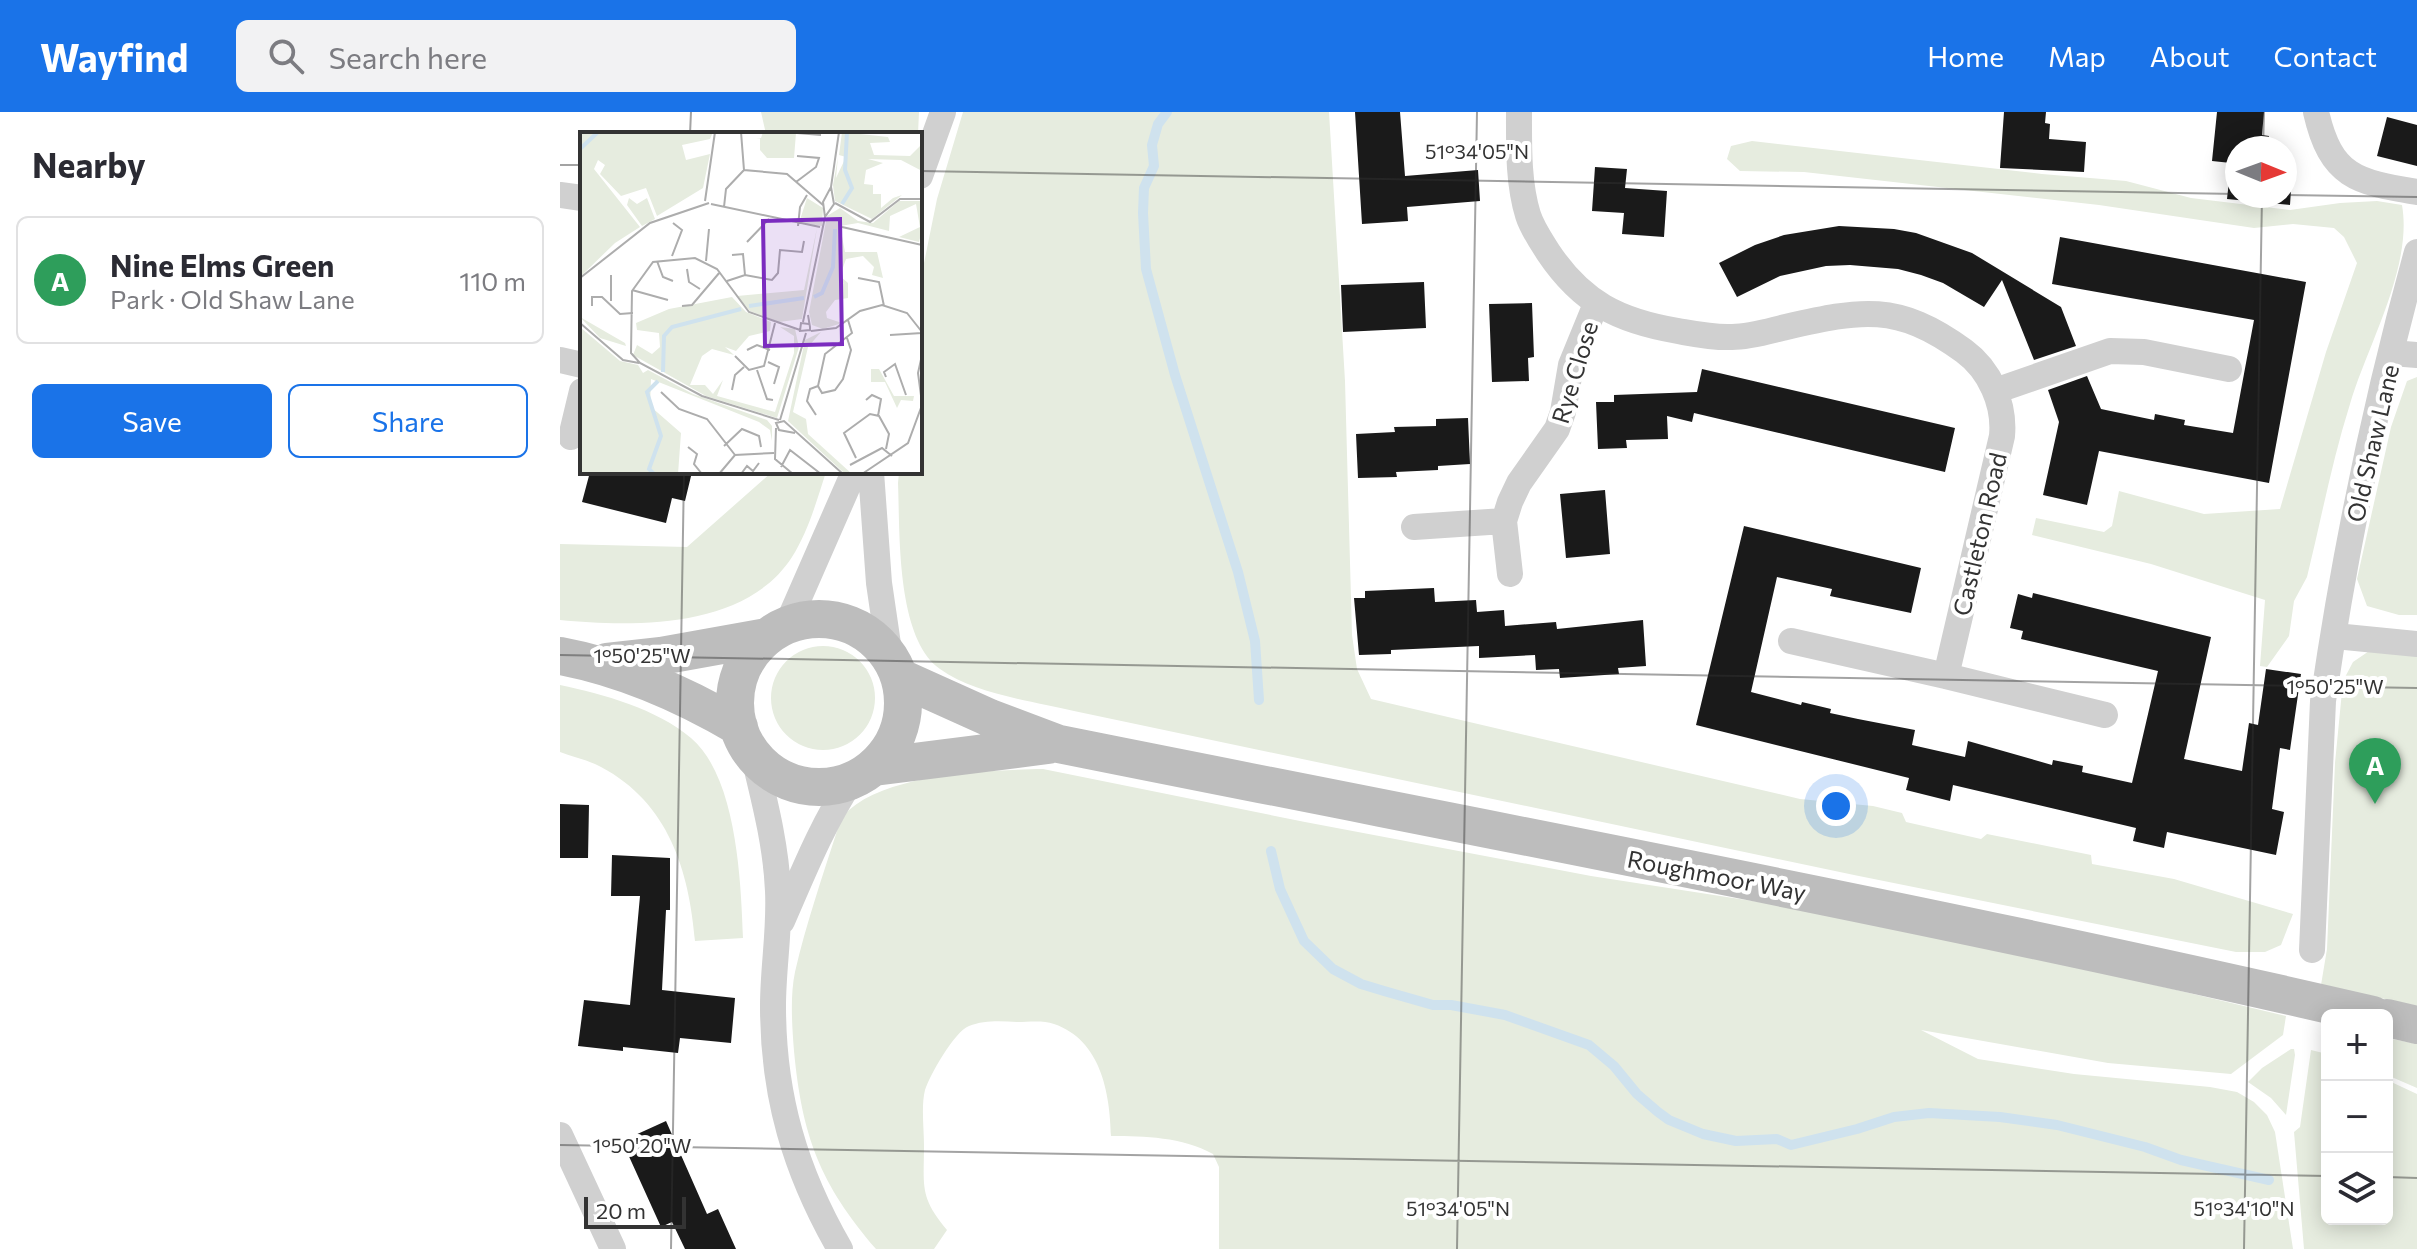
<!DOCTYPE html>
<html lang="en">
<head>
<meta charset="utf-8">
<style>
  body { margin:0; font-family:Commissioner,sans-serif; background:#f2f2f3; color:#2b2b33 }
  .controls { position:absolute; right:24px; bottom:24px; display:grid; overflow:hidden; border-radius:12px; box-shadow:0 4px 20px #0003 }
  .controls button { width:72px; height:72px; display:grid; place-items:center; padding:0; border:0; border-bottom:2px solid #e1e1e2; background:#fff; color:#2b2b33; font:40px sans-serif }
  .compass { position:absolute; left:1665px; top:24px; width:72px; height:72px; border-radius:50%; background:#fff; box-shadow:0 4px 20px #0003; rotate:91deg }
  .scale { position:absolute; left:24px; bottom:20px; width:102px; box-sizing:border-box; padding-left:8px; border:4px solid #333; border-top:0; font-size:22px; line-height:28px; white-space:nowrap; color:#333; -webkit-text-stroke:6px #fff; paint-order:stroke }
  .you { position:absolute; left:1276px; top:694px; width:28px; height:28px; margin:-20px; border:6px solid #fff; border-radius:50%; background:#1a73e8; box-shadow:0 0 0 12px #1a73e833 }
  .badge { display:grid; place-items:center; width:52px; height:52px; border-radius:50%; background:#1a73e8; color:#fff; font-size:26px; font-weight:700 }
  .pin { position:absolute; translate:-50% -66px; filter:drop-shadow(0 2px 4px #0008) }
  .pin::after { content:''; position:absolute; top:42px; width:28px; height:24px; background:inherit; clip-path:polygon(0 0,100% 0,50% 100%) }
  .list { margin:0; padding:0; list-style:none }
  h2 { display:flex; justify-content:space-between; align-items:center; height:104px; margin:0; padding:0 32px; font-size:34px }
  h2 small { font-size:26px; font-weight:400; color:#7c7c81 }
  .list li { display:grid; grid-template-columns:52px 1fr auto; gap:24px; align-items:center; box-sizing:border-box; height:128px; margin:0 16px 16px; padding:0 16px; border:2px solid #e1e1e2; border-radius:12px }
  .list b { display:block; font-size:30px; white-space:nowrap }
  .list p { margin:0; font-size:26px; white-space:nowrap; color:#7c7c81 }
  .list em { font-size:26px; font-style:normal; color:#7c7c81 }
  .actions { display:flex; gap:16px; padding:24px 32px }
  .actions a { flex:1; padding:18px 0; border:2px solid #1a73e8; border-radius:12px; text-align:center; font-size:28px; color:#1a73e8 }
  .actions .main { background:#1a73e8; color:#fff }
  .icon { flex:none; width:44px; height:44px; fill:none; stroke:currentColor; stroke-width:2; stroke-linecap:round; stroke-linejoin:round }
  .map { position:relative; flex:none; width:1857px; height:1137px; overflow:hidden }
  header { display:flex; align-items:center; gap:48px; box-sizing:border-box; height:112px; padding:0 40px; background:#1a73e8; color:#fff }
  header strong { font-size:38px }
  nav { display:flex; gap:44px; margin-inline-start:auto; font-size:28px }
  .search { width:560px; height:72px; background:#f2f2f3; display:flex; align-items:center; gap:20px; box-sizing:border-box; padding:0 28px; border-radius:12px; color:#7c7c81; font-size:30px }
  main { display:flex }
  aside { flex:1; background:#fff }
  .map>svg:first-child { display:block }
  .green { fill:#e6ecdf }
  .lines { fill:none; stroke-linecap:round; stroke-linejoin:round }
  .stream { stroke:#cfe2ee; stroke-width:10 }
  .building { fill:#1a1a1a }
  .street { stroke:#d0d0d0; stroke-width:26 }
  .secondary { stroke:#bdbdbd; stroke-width:38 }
  .ticks { fill:none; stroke:#333; stroke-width:2; stroke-opacity:0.45 }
  .labels { text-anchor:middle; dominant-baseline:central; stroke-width:8; stroke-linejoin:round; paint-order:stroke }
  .street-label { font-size:24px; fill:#333; stroke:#fff }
  .inset-river { fill:none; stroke:#cfe2ee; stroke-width:4 }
  .inset-road { fill:none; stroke:#adadad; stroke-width:2 }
  .view { fill:#7b2cbf; fill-opacity:0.15; stroke:#7b2cbf; stroke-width:4 }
  .inset-edge { fill:none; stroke:#333; stroke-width:4 }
  .ticks-label { font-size:20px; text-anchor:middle; fill:#333; stroke:#fff; stroke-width:8; stroke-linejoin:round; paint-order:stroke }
</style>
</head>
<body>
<header>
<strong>Wayfind</strong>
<div class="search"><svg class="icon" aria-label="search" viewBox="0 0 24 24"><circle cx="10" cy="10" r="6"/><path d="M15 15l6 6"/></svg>Search here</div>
<nav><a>Home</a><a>Map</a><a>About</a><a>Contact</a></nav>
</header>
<main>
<aside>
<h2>Nearby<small></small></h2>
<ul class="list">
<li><span class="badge" style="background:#2e9e5b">A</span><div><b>Nine Elms Green</b><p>Park · Old Shaw Lane</p></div><em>110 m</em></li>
</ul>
<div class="actions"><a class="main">Save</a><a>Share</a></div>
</aside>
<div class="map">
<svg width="1857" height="1137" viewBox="0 0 1857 1137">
  <rect width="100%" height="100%" fill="#fff"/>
  <path class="green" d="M201,0H359L358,22H206Z
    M403,0H769L785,269L792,523L797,557L811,587L1240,687L1313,694L1342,701L1346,710L1421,727L1427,722L1531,743L1532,752L1614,767L1733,802L1721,833L1705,840H1676L1294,763L514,599C473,589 414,582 380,557C336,526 340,421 338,371L339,360H360V171L377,87Z
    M1192,29L1482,62L1566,69L1631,86L1730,98L1780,91L1817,89L1842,93C1853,155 1807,234 1790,292C1772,349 1761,408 1747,465L1734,489L1729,524L1707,555L1700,554L1705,488L1591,452L1472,423L1476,406L1544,420L1552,414L1559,379L1644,402L1720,397L1766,240L1797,151L1784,125L1774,116L1733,112L1694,116L1539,93L1244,60L1180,59L1167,47L1171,34Z
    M1857,265V503H1839L1807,494L1797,467L1831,315L1847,269Z
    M212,360H266C257,388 248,420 232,445C186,517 74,515 0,508V432L127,435Z
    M211 586a52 52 0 1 1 104 0a52 52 0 1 1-104 0Z
    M1815,535L1857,540V894L1761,873L1767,837L1775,651L1783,569L1793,550Z
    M0,573C43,582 97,597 131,626C177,665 181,770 183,826L135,829C129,759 109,691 41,655C28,648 13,645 0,640Z
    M483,657L745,710L1031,764L1212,792L1528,857L1726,904L1723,923L1671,962L1548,951L1361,918L1418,947L1514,962L1650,975L1677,980L1694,990L1707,1003L1715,1020L1733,1137H659V1055L653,1042C622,1025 585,1024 551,1024C550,981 541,928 494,912C483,908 469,910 457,910C441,909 424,908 409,914C394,920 370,963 365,978C361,994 364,1016 364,1033C364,1074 359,1085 387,1118L374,1137H316C260,1072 242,1024 234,939C232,914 230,884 235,860C246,812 262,766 277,719C280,712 283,703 289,698C330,661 430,658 483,657Z
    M1827,926L1857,932V976L1827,963Z
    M1731,937H1734L1735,943L1726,1003L1711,986L1688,970L1702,956Z
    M1751,938L1767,942V1107H1827V968L1857,982V1137H1744L1734,1020L1740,1015Z"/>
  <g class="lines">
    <path class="stream" d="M607,0L598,12L592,33L594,54L584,76L583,101L586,157L615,263L678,460L695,529L699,588
      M711,739L720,777L744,829L773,857L801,872L824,879L873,893H891L945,903L1029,933L1054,954L1077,982L1098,1000L1109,1008L1143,1022L1176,1029L1217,1027L1231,1033L1297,1017L1334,1005L1369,1001L1440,1005L1497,1013L1585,1035L1621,1048L1709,1068"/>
  </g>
  <path class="building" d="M795,0H840L845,64L918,58L920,89L847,95L848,109L802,112Z
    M1444,0H1486L1485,11L1490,12L1489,27L1526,30L1524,60L1440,56Z
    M1657,0H1704L1702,23L1709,24L1708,36H1677V84H1725V62L1732,63L1730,93L1667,87L1671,51L1652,49Z
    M1827,5L1857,13V54L1817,44Z
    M1035,55L1067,57L1065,76L1107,79L1104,125L1062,122L1064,101L1032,99Z
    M1279,114L1334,117L1356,121L1412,141L1501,195L1516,234L1474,248L1442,168L1424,195L1383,171L1361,163L1338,157L1290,153L1266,154L1220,164L1177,185L1159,151L1195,133L1224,123Z
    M1500,125L1746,170L1709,371L1539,339L1527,393L1483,383L1499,310L1488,278L1527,264L1541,297L1594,308L1595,302L1625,308L1624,313L1673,321L1694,208L1492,172Z
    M864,170L866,216L783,220L781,173Z
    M972,191L974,245L968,246L969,269L932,270L929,192Z
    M1142,257L1395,316L1385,360L1134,301L1132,310L1107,304L1108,327L1066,328L1067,336L1038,337L1036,290H1054V283L1137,280Z
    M908,306L910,352L878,354V358L836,360L837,365L798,366L796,322L835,320L834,315L876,314V307Z
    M30,360H132L125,389L112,386L106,411L22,390Z
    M1045,378L1050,442L1006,446L1000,382Z
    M1184,414L1361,456L1351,501L1270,484L1272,477L1217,465L1191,580L1241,593L1242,590L1271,597L1270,601L1298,607L1355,618L1352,633L1405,645L1408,629L1492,653L1493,648L1523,654L1522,660L1572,671L1598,559L1461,527L1463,519L1450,516L1458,482L1472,486L1473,481L1651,525L1624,647L1682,659L1689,611L1698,613L1706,557L1741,562L1730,638L1720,636L1712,697L1724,700L1716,743L1607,720L1604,736L1573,729L1576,716L1393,673L1390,689L1346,678L1349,666L1136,613Z
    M874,476L875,490L916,488L917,500L944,498L945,514L996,510L997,517L1083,508L1086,554L1058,556L1059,562L1000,566L999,557L976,558L975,543L919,546V534L831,538V542L799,543L794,486H805V479Z
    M0,692L29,693L28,746H0Z
    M52,743L110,746V798H106L102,878L175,886L171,931L120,926L118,941L63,935V939L18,934L24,888L70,893L80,784H51Z
    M106,1009L147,1102L158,1097L176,1137H125L112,1110L101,1115L62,1029Z"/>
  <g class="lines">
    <path class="street" d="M959,0C959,33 958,71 968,103C972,116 981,129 988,140C1022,191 1059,209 1118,219C1135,222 1154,226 1172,225C1190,225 1209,219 1226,215C1301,198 1337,190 1404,239C1430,258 1445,292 1442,324L1386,564L1545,603
      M1756,0C1771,65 1796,70 1857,80
      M360,64L383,0
      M0,83L22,86
      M1832,241L1857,243
      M0,248L22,253
      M1435,279L1550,239L1584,240L1669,257
      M11,325L22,279
      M311,360L319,471L330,546
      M854,415L944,409
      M950,462L944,409L950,390L959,371L997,317L1003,300L1011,253L1036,192
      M227,513L294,360
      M1775,524L1857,532
      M1231,529L1386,564
      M193,641C204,687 216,732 218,779C220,818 213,855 213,894C213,984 235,1059 280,1137
      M222,809C243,761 262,713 291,669
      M1752,838L1763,589C1785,438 1816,287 1857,140
      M0,1023L53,1137"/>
    <path class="secondary" d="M175 591a84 84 0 1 1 168 0a84 84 0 1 1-168 0Z
      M0,544C64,556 123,582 179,615
      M47,550L101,544L207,525
      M339,565L430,606L499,632C937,720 1377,802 1813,903
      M314,655L488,633
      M1827,906L1857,913"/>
  </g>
  <path class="ticks" d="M130,22L131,0M1703,36L1704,0M0,53H22M360,59L1677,82M1725,83L1857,85M0,543L1857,576M0,1033L1767,1064M1827,1065L1857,1066M111,1137L124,360M897,1137L917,0M1684,1137L1702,84"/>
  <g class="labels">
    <g class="street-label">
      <text transform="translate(1014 260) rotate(-73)">Rye Close</text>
      <text transform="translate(1812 331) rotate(-77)">Old Shaw Lane</text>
      <text transform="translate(1419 422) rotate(-77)">Castleton Road</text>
      <text transform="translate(1157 763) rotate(11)">Roughmoor Way</text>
    </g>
  </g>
  <g transform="translate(20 20)">
    <rect width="342" height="342" fill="#fff"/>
    <path d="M0,0H133L130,7L102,13L106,28L130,22L123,56L77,84L66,56L41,64L20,42L25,33L18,28L14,37L60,95L35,111L0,145ZM183,0L216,1L214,26H187L180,18V6L162,7L181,6ZM262,0L308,5L310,10L290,11L294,23L330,24L342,12V39L321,28L288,27L303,31L286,38L284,52L293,53V62H301V76L313,66L322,63L292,87L255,69L253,53L258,25L256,46L266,25L259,23ZM49,66L57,72L67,66L75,87L62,94L47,73ZM227,66L243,76L242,94L219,91ZM319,69H342V98L339,110L319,105L340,95L336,72L310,84L309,99L278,91L260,94L265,120H297L303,146L292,143L294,135L283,124L266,127L260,144L268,151V166L255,168L246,180L247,186L262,191L243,197L232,193L229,180L247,84L260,76L278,89L293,91ZM237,96L222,187L199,190L170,179L157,164L224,158ZM152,165L166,180L191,190L190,199L169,204L156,219L145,215L154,223L132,217L122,224L110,253H125L133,262L143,248L137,264L195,280L214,221V204L200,195L215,197L219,215L197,286L126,264L53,223L57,213L72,222L80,215L79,201L57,198L56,191L89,177ZM0,185L45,211L46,214L20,206ZM0,195L40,229L58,233L63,241L68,238L113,262L187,288L192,294V309L190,298L179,290L71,247L70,274L101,301L98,342H0ZM241,200L228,215L213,280L226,287L228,302L272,342L263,340L208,289L225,208ZM291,237H299L314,264H334L333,269L321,268L317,276L305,250H291Z" fill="#e6ecdf"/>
    <path class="inset-river" d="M0,17L18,0M262,72L272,56L265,38L267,0M234,165L242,161L253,135L255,97M169,174L224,166M83,240L84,204L92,195L161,177M74,342L69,337L81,304L67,260L78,249"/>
    <path class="inset-road" d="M161,0L164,38L207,42L243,73M217,1L241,3M216,50L236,35L239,26L217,24M125,69L135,0M255,71L290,90L320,67H342M131,72L240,95M144,75L146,57L164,38M245,85L243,70L251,55L259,0M218,94L220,75L227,63M262,95L342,113M167,110L189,87M152,123L163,122L165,143M92,124L102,98L93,91M77,129L83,145L93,149M126,129L129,97M107,137L109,150L120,157M31,143V169M0,146L70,91L129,71M278,146L299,150L304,174M147,149L165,143L192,148L198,141L200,118L222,120L224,109M52,158L88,168M12,174V165H22L40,182L53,181M102,174L112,173L140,140M228,183L230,195V198L220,199L221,191L229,192M223,190L245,85L254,72L251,55M0,191L43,228L59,231M231,199L256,196L280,179L302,173L327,181L342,200M310,203L342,201M267,206L271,218L263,247L255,258L242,261L238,254L245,222L272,201L268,188M167,218L177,213L190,218M342,223L338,241L342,271M155,224L169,238L184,234L195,191M188,230L199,235L194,252M177,238L187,267L193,268M306,245L304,240L315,232L326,263M152,258L155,243L164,235M81,260L99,277L127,287L155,323M286,268L292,263L301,267L298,284M236,283L227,269L230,257L238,254M199,288L122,264L60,231L51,221L52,159L73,130L115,126L137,137L169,180L220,198M200,288L226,201M196,296L195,327L213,342M215,301L199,298L196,291L204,289L263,342M144,314L162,297L179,304L181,315M108,315L117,322L114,332L122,342M276,326L264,301L290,282L299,284L309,302L306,317M270,333L302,316L312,324M201,335L210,318L241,342M139,342L155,323L194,321M161,342L167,334L173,339L179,331M282,342L328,311L342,273"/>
    <path class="view" d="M260,87L262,212L185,214L183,89Z"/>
    <rect width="342" height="342" class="inset-edge"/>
  </g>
  <g class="ticks-label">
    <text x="917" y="47">51°34'05"N</text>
    <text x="82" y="551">1°50'25"W</text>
    <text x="1775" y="582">1°50'25"W</text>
    <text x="82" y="1041">1°50'20"W</text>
    <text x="898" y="1104">51°34'05"N</text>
    <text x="1684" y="1104">51°34'10"N</text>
  </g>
</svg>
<div class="controls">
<button>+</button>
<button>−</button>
<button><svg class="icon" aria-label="layers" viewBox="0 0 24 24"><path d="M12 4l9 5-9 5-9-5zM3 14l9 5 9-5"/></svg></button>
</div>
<svg class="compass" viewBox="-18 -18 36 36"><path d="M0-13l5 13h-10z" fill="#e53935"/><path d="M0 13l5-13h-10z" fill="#7c7c81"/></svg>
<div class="scale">20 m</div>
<div class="you"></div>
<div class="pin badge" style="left:1815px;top:692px;background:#2e9e5b">A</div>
</div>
</main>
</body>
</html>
